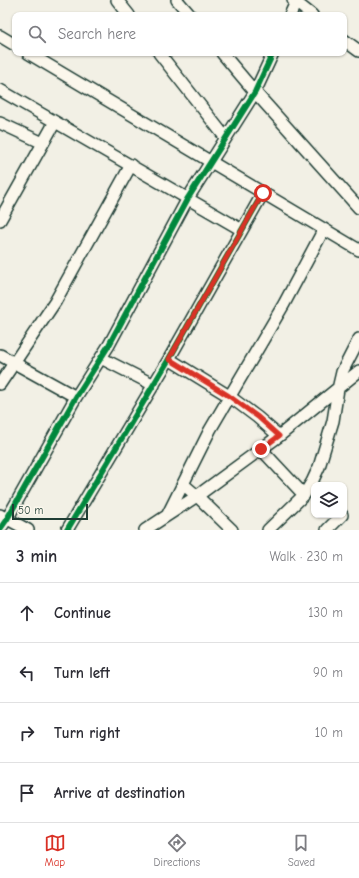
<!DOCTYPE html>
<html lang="en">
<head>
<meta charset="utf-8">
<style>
  body { margin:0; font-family:"Comic Neue",sans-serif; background:#f7f7f7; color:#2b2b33 }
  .controls { position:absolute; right:12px; bottom:12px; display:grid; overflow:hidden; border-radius:8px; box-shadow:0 1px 3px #0004 }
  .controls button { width:36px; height:36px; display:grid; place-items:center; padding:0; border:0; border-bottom:1px solid #e1e1e2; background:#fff; color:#2b2b33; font:20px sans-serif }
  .scale { position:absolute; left:12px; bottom:10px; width:76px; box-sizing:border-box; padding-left:4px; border:2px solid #1f3d34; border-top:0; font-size:11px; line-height:14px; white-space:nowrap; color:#1f3d34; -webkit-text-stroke:3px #fbf7ec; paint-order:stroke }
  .stop { position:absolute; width:12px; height:12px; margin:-9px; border:3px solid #d93025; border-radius:50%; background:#fff }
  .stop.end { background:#d93025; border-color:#fff; box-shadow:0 1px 4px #0008 }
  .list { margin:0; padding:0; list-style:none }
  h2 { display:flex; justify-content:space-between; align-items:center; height:52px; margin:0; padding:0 16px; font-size:17px }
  h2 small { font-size:13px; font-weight:400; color:#7c7c81 }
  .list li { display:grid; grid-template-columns:26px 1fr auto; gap:12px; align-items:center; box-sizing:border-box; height:60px; padding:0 16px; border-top:1px solid #e1e1e2 }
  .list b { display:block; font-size:15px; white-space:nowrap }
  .list em { font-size:13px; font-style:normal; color:#7c7c81 }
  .icon { flex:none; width:22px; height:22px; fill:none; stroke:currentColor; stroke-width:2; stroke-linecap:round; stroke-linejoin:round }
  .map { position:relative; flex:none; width:359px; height:530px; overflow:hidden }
  .search { position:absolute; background:#fff; box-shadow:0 1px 3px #0004; left:12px; right:12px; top:12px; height:44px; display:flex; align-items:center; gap:10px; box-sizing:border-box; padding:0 14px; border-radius:8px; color:#7c7c81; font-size:15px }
  .sheet { height:292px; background:#fff }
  nav { display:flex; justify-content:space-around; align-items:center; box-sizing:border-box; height:56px; border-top:1px solid #e1e1e2; background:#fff; font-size:11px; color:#7c7c81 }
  nav a { display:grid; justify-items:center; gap:2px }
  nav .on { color:#d93025 }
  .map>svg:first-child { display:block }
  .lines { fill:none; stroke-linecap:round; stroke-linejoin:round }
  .minor-casing { stroke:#1f3d34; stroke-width:14 }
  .minor { stroke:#fbf7ec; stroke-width:11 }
  .cycleway-casing { stroke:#fbf7ec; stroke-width:8 }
  .cycleway { stroke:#00873e; stroke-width:6 }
  .route { stroke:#d93025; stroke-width:5 }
</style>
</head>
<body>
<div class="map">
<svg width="359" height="530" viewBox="0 0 359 530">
  <rect width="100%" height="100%" fill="#f2f0e5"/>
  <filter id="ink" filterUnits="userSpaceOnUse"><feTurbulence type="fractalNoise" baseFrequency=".025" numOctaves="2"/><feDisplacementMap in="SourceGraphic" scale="8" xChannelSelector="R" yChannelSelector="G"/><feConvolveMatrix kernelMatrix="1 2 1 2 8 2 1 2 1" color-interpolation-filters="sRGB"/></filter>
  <g filter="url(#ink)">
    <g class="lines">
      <g class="minor-casing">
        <path id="minor" d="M117,0L129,15
          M177,0L190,15
          M293,0L312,15
          M290,15L297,0
          M0,36L15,45
          M344,40L359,51
          M28,53L359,250
          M159,53L225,137
          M222,53L255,92L359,208
          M0,90L242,230
          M0,123L43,143
          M0,220L55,122
          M0,355L76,397
          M101,358L154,385
          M169,359L229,396L257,417L279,436
          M0,384L55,302L131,165
          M261,449L304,495
          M183,484L197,496L232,530
          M168,514L210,430L284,304L324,229
          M0,515L28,530
          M0,529L7,519L76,397L109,345L188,198L255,92L273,53
          M67,530L169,359L263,193
          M145,530L197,496L279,436L359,371
          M268,530L304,495L312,482L319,467L333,421L338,389L342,372L359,339
          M327,530L342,515"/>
      </g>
      <use href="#minor" class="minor"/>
      <g class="cycleway-casing">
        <path id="cycleway" d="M0,529L7,519L76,397L109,345L188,198L255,92L273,53
          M67,530L169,359L263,193"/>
      </g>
      <use href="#cycleway" class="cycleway"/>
    </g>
  </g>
  <g class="lines" filter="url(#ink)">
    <path class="route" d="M261,449L279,436L258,417L229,396L169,359L263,193"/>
  </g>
</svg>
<div class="controls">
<button><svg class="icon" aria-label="layers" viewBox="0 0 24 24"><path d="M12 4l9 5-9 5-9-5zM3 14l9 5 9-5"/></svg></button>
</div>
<div class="scale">50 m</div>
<div class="stop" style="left:263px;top:193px"></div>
<div class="stop end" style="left:261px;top:449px"></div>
<div class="search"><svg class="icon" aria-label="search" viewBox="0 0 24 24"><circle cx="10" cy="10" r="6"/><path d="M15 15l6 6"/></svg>Search here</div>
</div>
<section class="sheet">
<h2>3 min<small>Walk · 230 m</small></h2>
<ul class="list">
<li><svg class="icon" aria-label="ahead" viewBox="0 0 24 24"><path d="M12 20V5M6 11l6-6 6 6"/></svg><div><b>Continue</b></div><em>130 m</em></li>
<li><svg class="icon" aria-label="left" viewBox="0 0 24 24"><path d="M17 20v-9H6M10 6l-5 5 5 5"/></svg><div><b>Turn left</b></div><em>90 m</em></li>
<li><svg class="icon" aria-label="right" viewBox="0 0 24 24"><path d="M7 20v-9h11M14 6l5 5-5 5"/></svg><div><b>Turn right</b></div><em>10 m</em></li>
<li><svg class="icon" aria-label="arrive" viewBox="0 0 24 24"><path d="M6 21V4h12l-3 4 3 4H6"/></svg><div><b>Arrive at destination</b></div></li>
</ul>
</section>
<nav>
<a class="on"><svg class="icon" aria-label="map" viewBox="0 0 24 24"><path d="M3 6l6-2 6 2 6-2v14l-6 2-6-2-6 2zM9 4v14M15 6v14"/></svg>Map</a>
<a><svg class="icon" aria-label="directions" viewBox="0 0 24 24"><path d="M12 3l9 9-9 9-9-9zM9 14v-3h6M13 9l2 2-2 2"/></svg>Directions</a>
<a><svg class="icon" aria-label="saved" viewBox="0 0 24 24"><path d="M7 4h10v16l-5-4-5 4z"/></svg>Saved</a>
</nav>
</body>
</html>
